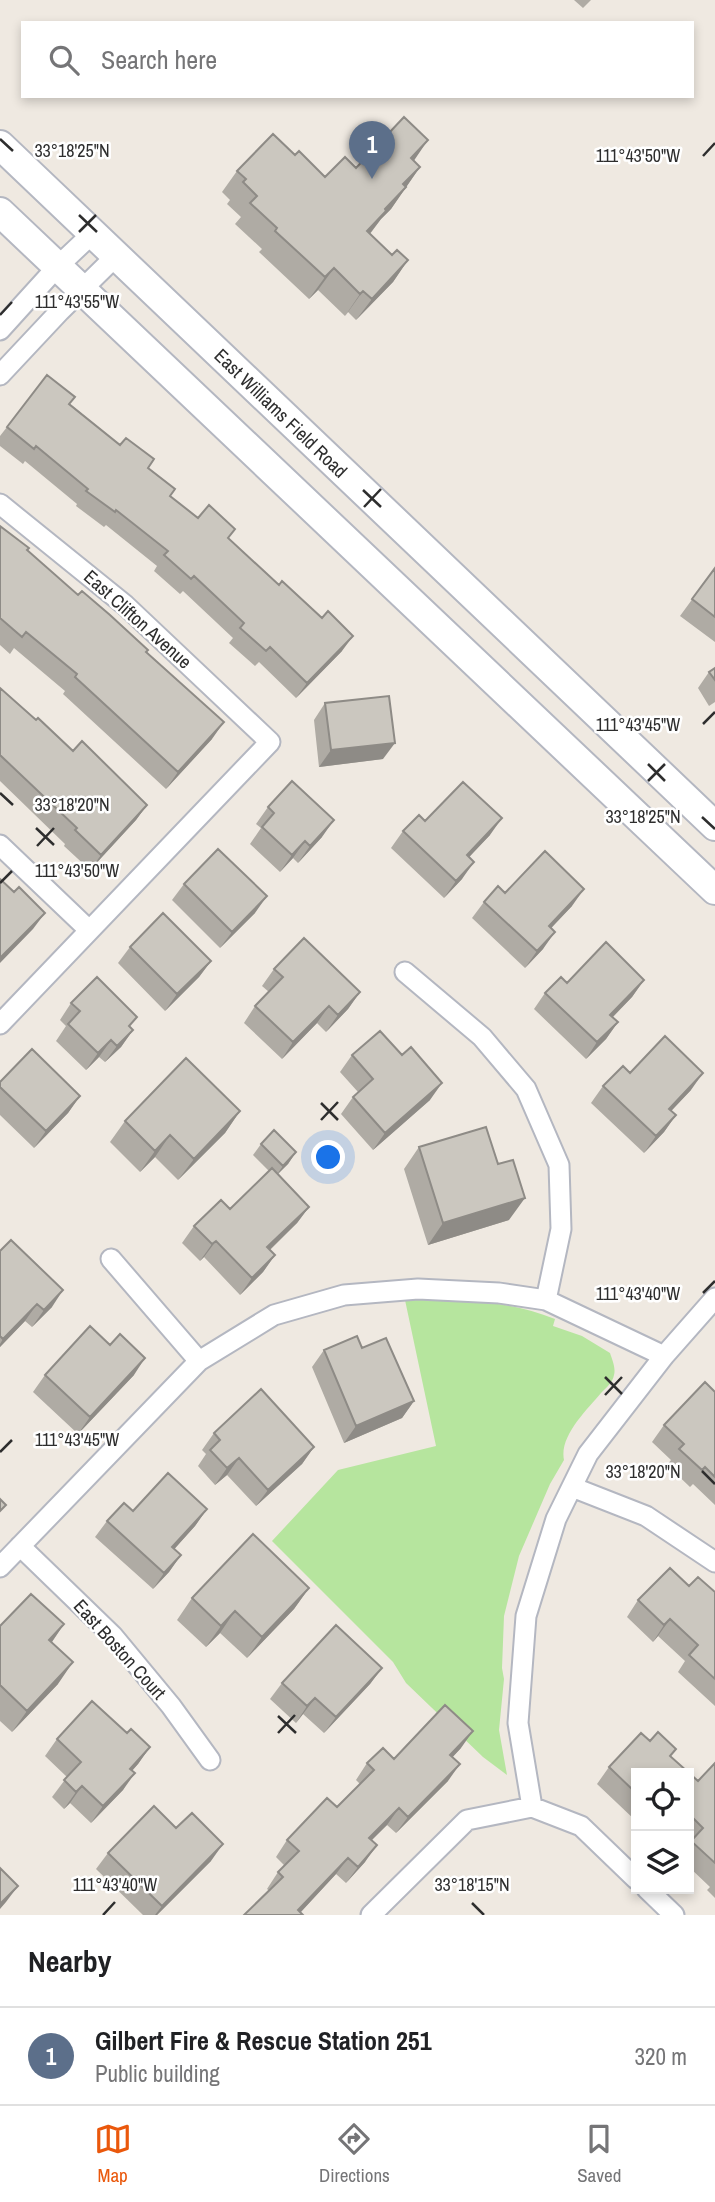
<!DOCTYPE html>
<html lang="en">
<head>
<meta charset="utf-8">
<style>
  body { margin:0; font-family:"Archivo Narrow",sans-serif; background:#f2f2f2; color:#202124 }
  .controls { position:absolute; right:21px; bottom:21px; display:grid; overflow:hidden; border-radius:0px; box-shadow:0 4px 10px #0003 }
  .controls button { width:63px; height:63px; display:grid; place-items:center; padding:0; border:0; border-bottom:2px solid #e0e0e0; background:#fff; color:#202124; font:35px sans-serif }
  .you { position:absolute; left:329px; top:1158px; width:24px; height:24px; margin:-18px; border:5px solid #fff; border-radius:50%; background:#1a73e8; box-shadow:0 0 0 10px #1a73e833 }
  .badge { display:grid; place-items:center; width:46px; height:46px; border-radius:50%; background:#ea580c; color:#fff; font-size:23px; font-weight:700 }
  .pin { position:absolute; translate:-50% -58px; filter:drop-shadow(0 2px 4px #0008) }
  .pin::after { content:''; position:absolute; top:37px; width:24px; height:21px; background:inherit; clip-path:polygon(0 0,100% 0,50% 100%) }
  .list { margin:0; padding:0; list-style:none }
  h2 { display:flex; justify-content:space-between; align-items:center; height:91px; margin:0; padding:0 28px; font-size:30px }
  h2 small { font-size:23px; font-weight:400; color:#757577 }
  .list li { display:grid; grid-template-columns:46px 1fr auto; gap:21px; align-items:center; box-sizing:border-box; height:98px; padding:0 28px; border-top:2px solid #e0e0e0 }
  .list b { display:block; font-size:26px; white-space:nowrap }
  .list p { margin:0; font-size:23px; white-space:nowrap; color:#757577 }
  .list em { font-size:23px; font-style:normal; color:#757577 }
  .icon { flex:none; width:38px; height:38px; fill:none; stroke:currentColor; stroke-width:2; stroke-linecap:round; stroke-linejoin:round }
  .map { position:relative; flex:none; width:715px; height:1915px; overflow:hidden }
  .search { position:absolute; background:#fff; box-shadow:0 4px 10px #0003; left:21px; right:21px; top:21px; height:77px; display:flex; align-items:center; gap:18px; box-sizing:border-box; padding:0 24px; border-radius:0px; color:#757577; font-size:26px }
  .sheet { height:189px; background:#fff }
  nav { display:flex; justify-content:space-around; align-items:center; box-sizing:border-box; height:98px; border-top:2px solid #e0e0e0; background:#fff; font-size:19px; color:#757577 }
  nav a { display:grid; justify-items:center; gap:4px }
  nav .on { color:#ea580c }
  .map>svg:first-child { display:block }
  .green { fill:#b6e59e }
  .lines { fill:none; stroke-linecap:round; stroke-linejoin:round }
  .minor-casing { stroke:#b4b7c1; stroke-width:23 }
  .secondary-casing { stroke:#b4b7c1; stroke-width:32 }
  .minor { stroke:#fff; stroke-width:19 }
  .secondary { stroke:#fff; stroke-width:28 }
  .wall { fill:#afaba4 }
  .shaded-wall { fill:#8e8b86 }
  .building { fill:#cbc7bf; stroke:#8e8b86; stroke-width:2 }
  .ticks { fill:none; stroke:#2e2e2e; stroke-width:2.5 }
  .labels { text-anchor:middle; dominant-baseline:central; stroke-width:5; stroke-linejoin:round; paint-order:stroke }
  .street-label { font-size:19px; fill:#2e2e2e; stroke:#fff }
  .ticks-label { font-size:18px; text-anchor:middle; fill:#2e2e2e; stroke:#fff; stroke-width:5; stroke-linejoin:round; paint-order:stroke }
</style>
</head>
<body>
<div class="map">
<svg width="715" height="1915" viewBox="0 0 715 1915">
  <rect width="100%" height="100%" fill="#efe9e1"/>
  <path class="green" d="M425,1298C471,1300 513,1302 555,1319L553,1326L582,1336L610,1353C612,1359 616,1368 614,1375C613,1382 606,1388 601,1393C587,1410 559,1436 564,1460L550,1484L519,1556L504,1616L502,1668L504,1679L499,1730L507,1775L483,1757L406,1683L393,1662L272,1541L338,1470L436,1446L405,1300Z"/>
  <g class="lines">
    <g class="minor-casing">
      <path id="minor" d="M0,330L57,267L93,233
        M0,375L60,311L116,256
        M0,504L125,605L270,742L0,1024
        M0,845L89,930
        M405,972L482,1037L526,1089L559,1165L561,1229L546,1300
        M111,1259L199,1361
        M572,1487L646,1516L715,1562
        M20,1546L113,1636L171,1706L210,1760
        M0,1567L199,1361L274,1315L344,1295L418,1289L499,1293L546,1300L664,1356
        M532,1807L518,1723L526,1616L556,1519L588,1454L664,1356L715,1298
        M532,1807L581,1826L636,1879
        M647,1889L674,1915
        M371,1915L467,1820L532,1807"/>
    </g>
    <g class="secondary-casing">
      <path id="secondary" d="M0,145L715,826
        M0,212L715,890"/>
    </g>
    <use href="#minor" class="minor"/>
    <use href="#secondary" class="secondary"/>
  </g>
  <path class="wall" d="M574,0H591L583,8Z
    M295,155L325,177L356,168L414,161L420,167L391,209L381,219L370,234L392,255L408,260L393,282L356,320L348,312L345,316L318,290L309,299L259,252L262,249L235,224L241,217L227,204L230,200L222,192L237,171Z
    M70,404L148,468L170,496L198,518L229,539L342,651L296,698L259,662L255,666L229,643L233,638L183,591L180,594L154,571L157,566L106,525L104,527L76,506L77,504L25,461L23,464L0,446V436L7,427Z
    M0,526L78,595L147,652L212,739L166,789L63,694L65,691L14,648L10,654L0,645Z
    M715,568V642L680,616Z
    M715,668V702L709,706L698,688L709,672Z
    M0,688L73,751L147,805L136,820L90,870L64,846L65,844L0,781Z
    M325,703L383,759L319,767L314,720Z
    M268,807L322,837L298,863L293,858L280,872L250,844L261,828L256,824Z
    M425,821L490,835L469,857L462,879L444,898L391,848L403,831Z
    M184,884L255,913L220,948L172,900Z
    M505,893L572,906L551,928L543,949L525,968L472,918L484,902Z
    M130,947L211,961L199,977L165,1011L118,963Z
    M274,969L360,992L348,1009L326,1032L317,1023L282,1059L244,1023L255,1006L269,992L262,986Z
    M644,980L632,997L613,1017L618,1022L606,1039L586,1059L534,1009L545,993L567,983Z
    M71,1003L130,1028L133,1030L121,1047L105,1062L99,1057L86,1070L56,1041L66,1026L60,1020Z
    M352,1055H402L430,1100L373,1150L341,1114L353,1097L358,1092L340,1072Z
    M630,1073L691,1090L671,1111L676,1115L664,1132L644,1153L591,1103L603,1086Z
    M0,1082L80,1096L68,1113L34,1148L0,1115Z
    M240,1111L225,1133L178,1180L155,1157L140,1172L110,1142L125,1121Z
    M261,1144L296,1152L288,1164L277,1174L309,1207L297,1223L270,1250L275,1255L263,1272L240,1295L204,1257L200,1261L182,1243L194,1226L230,1209L269,1171L253,1155Z
    M419,1147L498,1164L509,1220L428,1245L404,1169Z
    M0,1251L52,1307L32,1327L25,1321L0,1347Z
    M362,1348L414,1401L402,1418L344,1443L312,1367L324,1350Z
    M45,1375H134L78,1434L33,1392Z
    M715,1392V1505L693,1484L690,1487L667,1465L671,1460L652,1442L664,1425Z
    M214,1433L314,1447L302,1464L256,1506L227,1475L215,1485L198,1466L206,1454L202,1450Z
    M207,1509L195,1526L174,1549L181,1555L169,1572L153,1589L95,1537L107,1521L133,1511Z
    M689,1586L715,1592V1706L678,1672L685,1661L658,1636L653,1642L627,1617L638,1600Z
    M309,1588L294,1609L247,1658L220,1633L206,1647L177,1620L192,1598Z
    M64,1624L52,1642L58,1684L12,1732L0,1721V1626Z
    M382,1668L370,1684L324,1733L303,1714L296,1723L270,1699L282,1683Z
    M127,1733L150,1747L138,1764L132,1771L123,1790L91,1823L70,1803L64,1809L52,1797L67,1777L45,1756L57,1739Z
    M650,1741L671,1757L698,1781L715,1763V1898L707,1890L710,1887L689,1867V1773H636V1821L597,1784L609,1767Z
    M461,1748L452,1757L448,1781L396,1833L387,1825L371,1840L365,1862L346,1883L336,1874L300,1913L267,1889L278,1872L285,1866L276,1857L287,1840L337,1807L360,1784L356,1780L367,1763Z
    M176,1828L211,1861L157,1915H143L96,1869L108,1853Z"/>
  <path class="shaded-wall" d="M428,140L413,162L411,158Z
    M420,167L391,209L381,219L371,232L352,252L367,231L403,184Z
    M408,260L393,282L356,320L372,299Z
    M334,268L318,290L309,299L325,277Z
    M363,291L348,312L345,316L360,294Z
    M353,636L342,651L296,698L307,683Z
    M224,722L212,739L166,789L178,772Z
    M395,743L383,759L319,767L331,750Z
    M147,805L136,820L90,870L101,855Z
    M502,818L490,835L455,872L467,855Z
    M334,820L322,837L298,863L310,846Z
    M305,841L293,858L280,872L292,855Z
    M474,862L462,879L444,898L456,881Z
    M584,889L572,906L537,943L549,926Z
    M267,896L255,913L220,948L232,932Z
    M45,913L33,929L0,963V958Z
    M555,932L543,949L525,968L537,951Z
    M211,961L199,977L165,1011L177,994Z
    M644,980L632,997L598,1032L610,1015Z
    M360,992L348,1009L326,1032L338,1015Z
    M329,1006L317,1023L282,1059L293,1042Z
    M618,1022L606,1039L586,1059L597,1042Z
    M133,1030L121,1047L105,1062L117,1046Z
    M111,1040L99,1057L86,1070L98,1053Z
    M703,1073L691,1090L657,1126L669,1109Z
    M442,1083L430,1100L373,1150L385,1133Z
    M80,1096L68,1113L34,1148L46,1131Z
    M240,1111L225,1133L178,1180L194,1159Z
    M676,1115L664,1132L644,1153L656,1136Z
    M170,1135L155,1157L140,1172L155,1151Z
    M296,1152L288,1164L275,1177L283,1166Z
    M525,1198L509,1220L428,1245L443,1223Z
    M309,1207L297,1223L255,1264L267,1247Z
    M216,1241L204,1257L200,1261L212,1244Z
    M275,1255L263,1272L240,1295L252,1278Z
    M63,1290L52,1307L32,1327L44,1310Z
    M37,1304L25,1321L0,1347V1344L3,1339Z
    M145,1358L134,1375L78,1434L90,1417Z
    M414,1401L402,1418L344,1443L356,1426Z
    M314,1447L302,1464L256,1506L268,1490Z
    M239,1458L227,1475L215,1485L227,1468Z
    M207,1509L195,1526L161,1564L172,1547Z
    M181,1555L169,1572L153,1589L164,1573Z
    M309,1588L294,1609L247,1658L262,1637Z
    M235,1611L220,1633L206,1647L221,1626Z
    M670,1619L658,1636L653,1642L664,1625Z
    M64,1624L49,1646V1640Z
    M73,1662L58,1684L12,1732L27,1711Z
    M382,1668L370,1684L324,1733L336,1717Z
    M315,1698L303,1714L296,1723L307,1706Z
    M473,1731L461,1748L439,1772L450,1755Z
    M150,1747L138,1764L118,1786L130,1769Z
    M460,1764L448,1781L396,1833L408,1817Z
    M135,1773L123,1790L91,1823L103,1806Z
    M82,1786L70,1803L64,1809L76,1792Z
    M399,1808L387,1825L357,1855L369,1838Z
    M223,1844L211,1861L157,1915H155L162,1906Z
    M377,1845L365,1862L346,1883L358,1867Z
    M348,1858L336,1874L298,1915V1910Z
    M18,1886L6,1902L0,1909V1904Z"/>
  <path class="building" d="M404,117L428,140L411,158L420,167L403,184L406,187L385,209L386,211L367,231L392,255L397,250L408,260L372,299L363,291L360,294L334,268L325,277L275,231L277,228L250,203L257,196L243,182L246,179L237,171L273,134L295,155L299,151L325,177L345,157L356,168Z
    M47,375L75,397L69,404L120,445L126,438L154,459L148,468L175,489L170,496L198,518L209,505L235,529L228,538L279,585L282,581L322,618L328,611L353,636L307,683L270,647L266,651L240,628L244,623L194,576L191,579L164,555L168,551L116,510L115,512L86,491L88,489L36,446L34,449L7,427Z
    M0,526L29,548L27,550L78,595L82,591L110,615L148,650L146,652L224,722L178,772L75,677L77,674L26,632L22,637L0,618Z
    M715,568V617L692,599Z
    M715,668V680L709,672Z
    M0,688L36,720L38,718L73,751L82,741L147,805L101,855L75,830L77,828L0,755Z
    M389,696L395,743L331,750L325,703Z
    M292,781L334,820L310,846L305,841L292,855L262,827L274,813L268,807Z
    M463,782L502,818L467,855L474,862L456,881L403,831L419,815L425,821Z
    M218,849L267,896L232,932L184,884Z
    M545,851L584,889L549,926L555,932L537,951L484,902L498,886L505,893Z
    M0,879L14,892L19,887L45,913L0,958Z
    M163,913L211,961L177,994L130,947Z
    M304,938L360,992L338,1015L329,1006L293,1042L255,1006L283,977L274,969Z
    M606,942L644,980L610,1015L618,1022L597,1042L545,993L561,977L567,983Z
    M97,977L137,1017L129,1026L133,1030L117,1046L111,1040L98,1053L68,1024L80,1011L71,1003Z
    M380,1031L402,1055L411,1047L442,1083L385,1133L353,1097L373,1079L352,1055Z
    M665,1036L703,1073L669,1109L676,1115L656,1136L603,1086L623,1066L630,1073Z
    M32,1049L80,1096L46,1131L0,1087V1082Z
    M186,1058L240,1111L194,1159L170,1135L155,1151L125,1121Z
    M486,1127L498,1164L513,1160L525,1198L443,1223L419,1147Z
    M274,1130L296,1152L283,1166L261,1144Z
    M272,1168L309,1207L267,1247L275,1255L252,1278L216,1241L212,1244L194,1226L221,1200L230,1209Z
    M11,1240L63,1290L44,1310L37,1304L3,1339L0,1336V1251Z
    M90,1326L110,1345L120,1334L145,1358L90,1417L45,1375Z
    M357,1336L362,1348L386,1338L414,1401L356,1426L324,1350Z
    M705,1382L715,1392V1477L705,1467L702,1470L679,1449L684,1444L664,1425Z
    M261,1389L314,1447L268,1490L239,1458L227,1468L210,1450L220,1440L214,1433Z
    M168,1473L207,1509L172,1547L181,1555L164,1573L107,1521L124,1503L133,1511Z
    M0,1499L6,1505L0,1511Z
    M253,1534L309,1588L262,1637L235,1611L221,1626L192,1598Z
    M670,1568L689,1586L698,1577L715,1592V1679L689,1655L698,1645L670,1619L664,1625L638,1600Z
    M31,1594L64,1624L49,1640L73,1662L27,1711L0,1685V1626Z
    M336,1625L382,1668L336,1717L315,1698L307,1706L282,1683Z
    M92,1701L127,1733L131,1729L150,1747L130,1769L135,1773L103,1806L82,1786L76,1792L64,1780L81,1762L57,1739Z
    M445,1705L473,1731L450,1755L460,1764L408,1817L399,1808L369,1838L377,1845L358,1867L348,1858L298,1910L303,1915H244L283,1877L278,1872L299,1851L287,1840L327,1798L337,1807L374,1770L367,1763L383,1748L394,1759Z
    M658,1732L676,1749L670,1756L698,1781L715,1763V1863L691,1841L703,1828L689,1814V1773H636V1793L609,1767L641,1733L650,1741Z
    M154,1806L176,1828L192,1813L223,1844L162,1906L108,1853Z
    M0,1868L18,1886L0,1904Z"/>
  <path class="ticks" d="M0,139L13,151M703,156L715,143M79,215L97,232M79,232L96,215M0,315L12,302M363,490L381,507M364,507L381,489M703,724L715,712M648,764L665,781M648,781L665,764M0,793L13,805M702,817L715,829M36,828L54,845M37,846L54,828M0,883L12,871M321,1103L338,1120M321,1120L338,1102M703,1293L715,1281M605,1377L622,1394M605,1395L622,1377M0,1452L12,1440M702,1471L715,1484M278,1716L296,1733M278,1733L295,1715M472,1903L484,1915M103,1915L115,1902"/>
  <g class="labels">
    <g class="street-label">
      <text transform="translate(281 413) rotate(44)">East Williams Field Road</text>
      <text transform="translate(138 619) rotate(42)">East Clifton Avenue</text>
      <text transform="translate(120 1649) rotate(48)">East Boston Court</text>
    </g>
  </g>
  <g class="ticks-label">
    <text x="72" y="157">33°18'25"N</text>
    <text x="638" y="162">111°43'50"W</text>
    <text x="77" y="308">111°43'55"W</text>
    <text x="638" y="731">111°43'45"W</text>
    <text x="72" y="811">33°18'20"N</text>
    <text x="643" y="823">33°18'25"N</text>
    <text x="77" y="877">111°43'50"W</text>
    <text x="638" y="1300">111°43'40"W</text>
    <text x="77" y="1446">111°43'45"W</text>
    <text x="643" y="1478">33°18'20"N</text>
    <text x="115" y="1891">111°43'40"W</text>
    <text x="472" y="1891">33°18'15"N</text>
  </g>
</svg>
<div class="controls">
<button><svg class="icon" aria-label="locate" viewBox="0 0 24 24"><circle cx="12" cy="12" r="6"/><path d="M12 2v4M12 18v4M2 12h4M18 12h4"/></svg></button>
<button><svg class="icon" aria-label="layers" viewBox="0 0 24 24"><path d="M12 4l9 5-9 5-9-5zM3 14l9 5 9-5"/></svg></button>
</div>
<div class="you"></div>
<div class="pin badge" style="left:372px;top:179px;background:#5c6f8a">1</div>
<div class="search"><svg class="icon" aria-label="search" viewBox="0 0 24 24"><circle cx="10" cy="10" r="6"/><path d="M15 15l6 6"/></svg>Search here</div>
</div>
<section class="sheet">
<h2>Nearby<small></small></h2>
<ul class="list">
<li><span class="badge" style="background:#5c6f8a">1</span><div><b>Gilbert Fire &amp; Rescue Station 251</b><p>Public building</p></div><em>320 m</em></li>
</ul>
</section>
<nav>
<a class="on"><svg class="icon" aria-label="map" viewBox="0 0 24 24"><path d="M3 6l6-2 6 2 6-2v14l-6 2-6-2-6 2zM9 4v14M15 6v14"/></svg>Map</a>
<a><svg class="icon" aria-label="directions" viewBox="0 0 24 24"><path d="M12 3l9 9-9 9-9-9zM9 14v-3h6M13 9l2 2-2 2"/></svg>Directions</a>
<a><svg class="icon" aria-label="saved" viewBox="0 0 24 24"><path d="M7 4h10v16l-5-4-5 4z"/></svg>Saved</a>
</nav>
</body>
</html>
